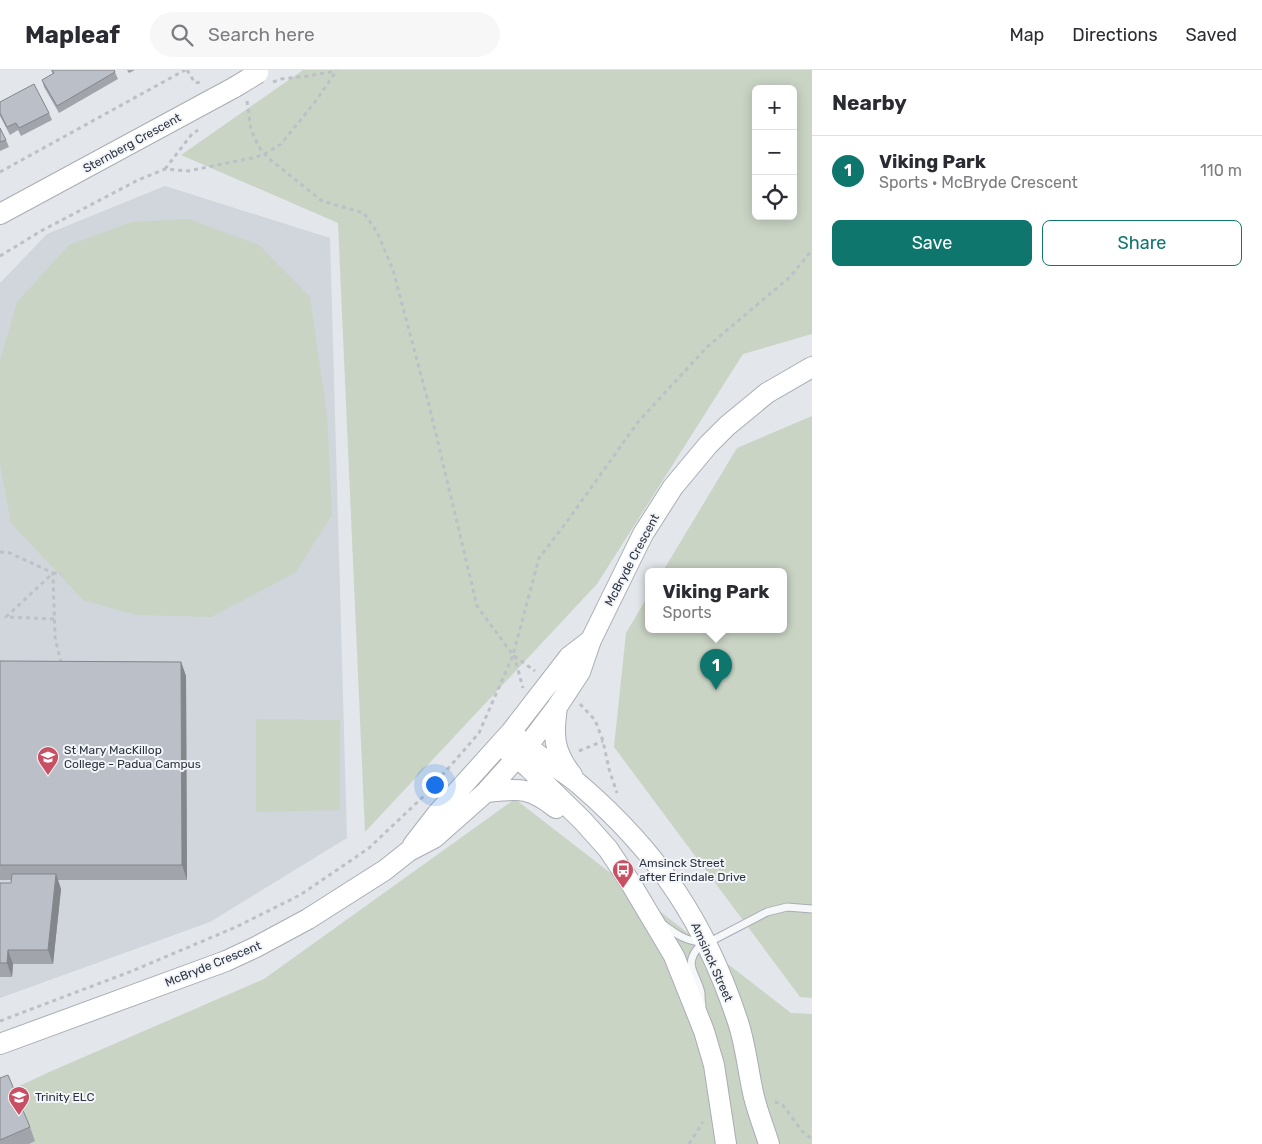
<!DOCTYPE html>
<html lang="en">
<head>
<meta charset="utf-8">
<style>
  body { margin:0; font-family:Rubik,sans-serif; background:#f7f7f7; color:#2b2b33 }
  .controls { position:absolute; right:15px; top:15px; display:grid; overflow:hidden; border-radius:8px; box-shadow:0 2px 12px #0003 }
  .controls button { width:45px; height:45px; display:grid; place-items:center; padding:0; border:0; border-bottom:1px solid #e1e1e2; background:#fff; color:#2b2b33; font:25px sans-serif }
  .you { position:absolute; left:434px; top:714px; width:18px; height:18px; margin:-12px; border:4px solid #fff; border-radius:50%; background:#1a73e8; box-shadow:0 0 0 8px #1a73e833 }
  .badge { display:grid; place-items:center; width:32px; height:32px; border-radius:50%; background:#0f766e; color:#fff; font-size:16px; font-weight:700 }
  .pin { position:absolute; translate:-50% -41px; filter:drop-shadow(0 1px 2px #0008) }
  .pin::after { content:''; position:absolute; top:26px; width:18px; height:15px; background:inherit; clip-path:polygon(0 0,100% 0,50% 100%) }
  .popup { position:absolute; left:645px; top:498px; width:142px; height:65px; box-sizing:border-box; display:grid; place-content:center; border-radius:8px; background:#fff; filter:drop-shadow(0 1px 4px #0005); font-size:16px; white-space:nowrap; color:#7c7c81 }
  .popup b { font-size:19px; color:#2b2b33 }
  .popup::after { content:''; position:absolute; left:50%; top:100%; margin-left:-10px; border:10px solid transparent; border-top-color:#fff }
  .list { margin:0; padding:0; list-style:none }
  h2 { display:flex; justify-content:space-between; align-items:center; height:65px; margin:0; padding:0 20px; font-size:21px }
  h2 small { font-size:16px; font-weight:400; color:#7c7c81 }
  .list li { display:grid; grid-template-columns:32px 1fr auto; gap:15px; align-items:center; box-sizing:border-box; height:70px; padding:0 20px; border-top:1px solid #e1e1e2 }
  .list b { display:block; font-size:19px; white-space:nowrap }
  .list p { margin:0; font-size:16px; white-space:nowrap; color:#7c7c81 }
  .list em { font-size:16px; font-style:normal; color:#7c7c81 }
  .actions { display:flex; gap:10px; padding:15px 20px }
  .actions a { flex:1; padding:11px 0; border:1px solid #0f766e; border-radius:8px; text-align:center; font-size:18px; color:#0f766e }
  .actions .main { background:#0f766e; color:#fff }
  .icon { flex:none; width:28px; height:28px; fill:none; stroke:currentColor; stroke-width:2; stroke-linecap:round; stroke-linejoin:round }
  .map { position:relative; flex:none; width:812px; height:1074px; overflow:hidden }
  header { display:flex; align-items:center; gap:30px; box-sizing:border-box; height:70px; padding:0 25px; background:#fff; border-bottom:1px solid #e1e1e2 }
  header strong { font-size:24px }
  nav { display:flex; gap:28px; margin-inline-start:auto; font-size:18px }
  .search { width:350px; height:45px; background:#f7f7f7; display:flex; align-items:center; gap:12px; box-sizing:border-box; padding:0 18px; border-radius:28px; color:#7c7c81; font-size:19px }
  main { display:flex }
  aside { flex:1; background:#fff }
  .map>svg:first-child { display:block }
  .built { fill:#d1d5dc }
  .green { fill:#c9d4c5; fill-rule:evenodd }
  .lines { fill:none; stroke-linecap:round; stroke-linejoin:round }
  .lane-casing { stroke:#a8adb5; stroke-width:9 }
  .secondary-casing { stroke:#a8adb5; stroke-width:22 }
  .path { stroke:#bdc0c6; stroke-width:3; stroke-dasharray:4 4; stroke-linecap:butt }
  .lane { stroke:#f6f7f9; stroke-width:7 }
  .secondary { stroke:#fff; stroke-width:20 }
  .secondary-bridge-casing { stroke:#a8adb5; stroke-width:22; stroke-linecap:butt }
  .secondary-bridge { stroke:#fff; stroke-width:20 }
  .wall { fill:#a1a4ab }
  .shaded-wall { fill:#83868b }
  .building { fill:#bbbfc7; stroke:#83868b }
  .labels { text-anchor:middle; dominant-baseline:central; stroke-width:4; stroke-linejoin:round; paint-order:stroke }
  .street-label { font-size:12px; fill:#2c3442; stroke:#f3f5f8 }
  .poi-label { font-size:12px; fill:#2c3442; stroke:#f3f5f8; text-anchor:start }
</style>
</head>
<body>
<header>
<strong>Mapleaf</strong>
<div class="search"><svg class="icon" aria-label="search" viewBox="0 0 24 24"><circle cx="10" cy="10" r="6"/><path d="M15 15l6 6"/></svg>Search here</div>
<nav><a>Map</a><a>Directions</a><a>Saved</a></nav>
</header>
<main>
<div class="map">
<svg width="812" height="1074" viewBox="0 0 812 1074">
  <rect width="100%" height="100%" fill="#e3e6eb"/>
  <path class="built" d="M165,116L330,168L347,768L210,852L0,928V213L47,164Z"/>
  <path class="green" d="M303,0H812V264L743,284L597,514L365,762L338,153L181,85ZM756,19H793V146H756Z
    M189,149L259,175L310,227L327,345L332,445L295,503L211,547L136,545L83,530L11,453L0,394V291L17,232L69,175L132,152Z
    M812,346V928L800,927L614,677L626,563L648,526V559H784V501H663L737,378Z
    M256,649L340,650V740L256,742Z
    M515,729L791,943L812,944V1074H0V1025L47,1003L264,909Z"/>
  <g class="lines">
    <g class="lane-casing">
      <path id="lane" d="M664,855C676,864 686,871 701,872
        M702,935C701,931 701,926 701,923C697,904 683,896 698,878L767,842L787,837L812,839"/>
    </g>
    <g class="secondary-casing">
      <path id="secondary" d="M0,144L235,17
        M557,637C553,665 553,681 572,705
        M511,662C520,670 530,679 540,686C553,696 568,704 580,715C659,783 706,854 738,952C746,976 748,1002 754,1027C758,1043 764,1058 769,1074
        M500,675L528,697L583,751L608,779L630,812L674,886L704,961L714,995L726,1074
        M486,722C519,719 528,716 556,738
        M413,775L437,744L511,662L569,587L591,570
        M0,974L226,891L256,877L308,849L385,800L409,781L434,768L486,722L529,674L557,637L580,602L591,570L643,464L673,417L708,375L727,356L767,323L812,297"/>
    </g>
    <path class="path" d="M187,0L195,13L201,12
      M273,12L281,9L308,6L336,1
      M247,31L251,60L259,77L267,87L322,131L364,143L377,162L393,200L430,339L477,536L513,585L535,601
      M165,99L192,64L198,60
      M0,102L185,0
      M0,186L41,161L138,110L165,99L188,101L252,88L265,84L281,74L315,32L337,0
      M0,482L10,483L53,503L55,567L61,593
      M54,549L6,547L53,503L61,504
      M514,585L523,618
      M580,634L595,650L603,671L609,699L617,723
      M579,681L603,671
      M0,951L132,901L236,857L300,825L369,778L425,725L479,663L513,585L539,488L566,453L638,352L707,277L790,207L812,180
      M775,1032L782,1034L802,1061L812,1069
      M689,1074L703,1052"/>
    <use href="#lane" class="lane"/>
    <use href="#secondary" class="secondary"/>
    <g class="secondary-bridge-casing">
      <path id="secondary-bridge" d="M235,17L258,3"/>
    </g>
    <use href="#secondary-bridge" class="secondary-bridge"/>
  </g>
  <path class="wall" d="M51,0H114L118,9L59,43L44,17L42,10L53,4Z
    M127,0H135L129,3Z
    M0,32L49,43L52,50L21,66L18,60L10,65L0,46Z
    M0,58L6,70L9,77L0,81Z
    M0,591L181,592L186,606L187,810H58L61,819L53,894H13L12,907H0V813H11L12,810H0Z
    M0,1008L30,1057L35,1071L29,1074H0Z"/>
  <path class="shaded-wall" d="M181,592L186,606L187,810L182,795Z
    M56,804L61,819L53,894L48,880Z
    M8,880L13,894L12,907L7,893Z"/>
  <path class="building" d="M52,0H114L115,2L57,36L42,10L54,3Z
    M34,14L49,43L19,58L16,53L7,57L0,43V32Z
    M0,58L6,70L0,72Z
    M0,591L181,592L182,795H0Z
    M12,804H56L48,880H8L7,893H0V813H11Z
    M8,1005L30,1057L0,1070V1008Z"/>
  <defs>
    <g id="university-pin" transform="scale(1.125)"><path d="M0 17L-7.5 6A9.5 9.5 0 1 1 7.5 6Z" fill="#c85062" stroke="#f3f5f8"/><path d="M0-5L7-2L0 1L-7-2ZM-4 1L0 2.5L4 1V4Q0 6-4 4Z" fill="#fff"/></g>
    <g id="bus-pin" transform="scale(1.125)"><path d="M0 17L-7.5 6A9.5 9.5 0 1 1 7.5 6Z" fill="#c85062" stroke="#f3f5f8"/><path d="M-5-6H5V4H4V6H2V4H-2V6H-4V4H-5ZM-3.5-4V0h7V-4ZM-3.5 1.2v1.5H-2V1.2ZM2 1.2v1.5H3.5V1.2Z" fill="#fff"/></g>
    <g id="school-pin" transform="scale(1.125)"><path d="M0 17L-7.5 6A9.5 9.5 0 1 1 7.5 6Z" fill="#c85062" stroke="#f3f5f8"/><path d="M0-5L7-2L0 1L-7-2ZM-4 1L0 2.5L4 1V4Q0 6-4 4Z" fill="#fff"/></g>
  </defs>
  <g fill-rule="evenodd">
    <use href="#university-pin" x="48" y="687"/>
    <use href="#bus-pin" x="623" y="800"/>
    <use href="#school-pin" x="19" y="1027"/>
  </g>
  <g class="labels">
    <g class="street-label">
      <text transform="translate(132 73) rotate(-29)">Sternberg Crescent</text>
      <text transform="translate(632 490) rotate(-62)">McBryde Crescent</text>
      <text transform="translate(712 892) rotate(66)">Amsinck Street</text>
      <text transform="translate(213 894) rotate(-22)">McBryde Crescent</text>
    </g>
    <g class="poi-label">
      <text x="64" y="680">St Mary MacKillop<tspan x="64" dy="14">College - Padua Campus</tspan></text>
      <text x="639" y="793">Amsinck Street<tspan x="639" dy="14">after Erindale Drive</tspan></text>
      <text x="35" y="1027">Trinity ELC</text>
    </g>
  </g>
</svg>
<div class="controls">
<button>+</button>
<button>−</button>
<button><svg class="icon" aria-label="locate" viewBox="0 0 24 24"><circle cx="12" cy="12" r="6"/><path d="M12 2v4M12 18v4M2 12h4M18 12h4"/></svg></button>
</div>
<div class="you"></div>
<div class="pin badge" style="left:716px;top:620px">1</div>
<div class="popup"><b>Viking Park</b>Sports</div>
</div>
<aside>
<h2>Nearby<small></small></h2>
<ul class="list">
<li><span class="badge">1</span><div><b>Viking Park</b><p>Sports · McBryde Crescent</p></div><em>110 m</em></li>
</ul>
<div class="actions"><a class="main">Save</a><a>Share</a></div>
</aside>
</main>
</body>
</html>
